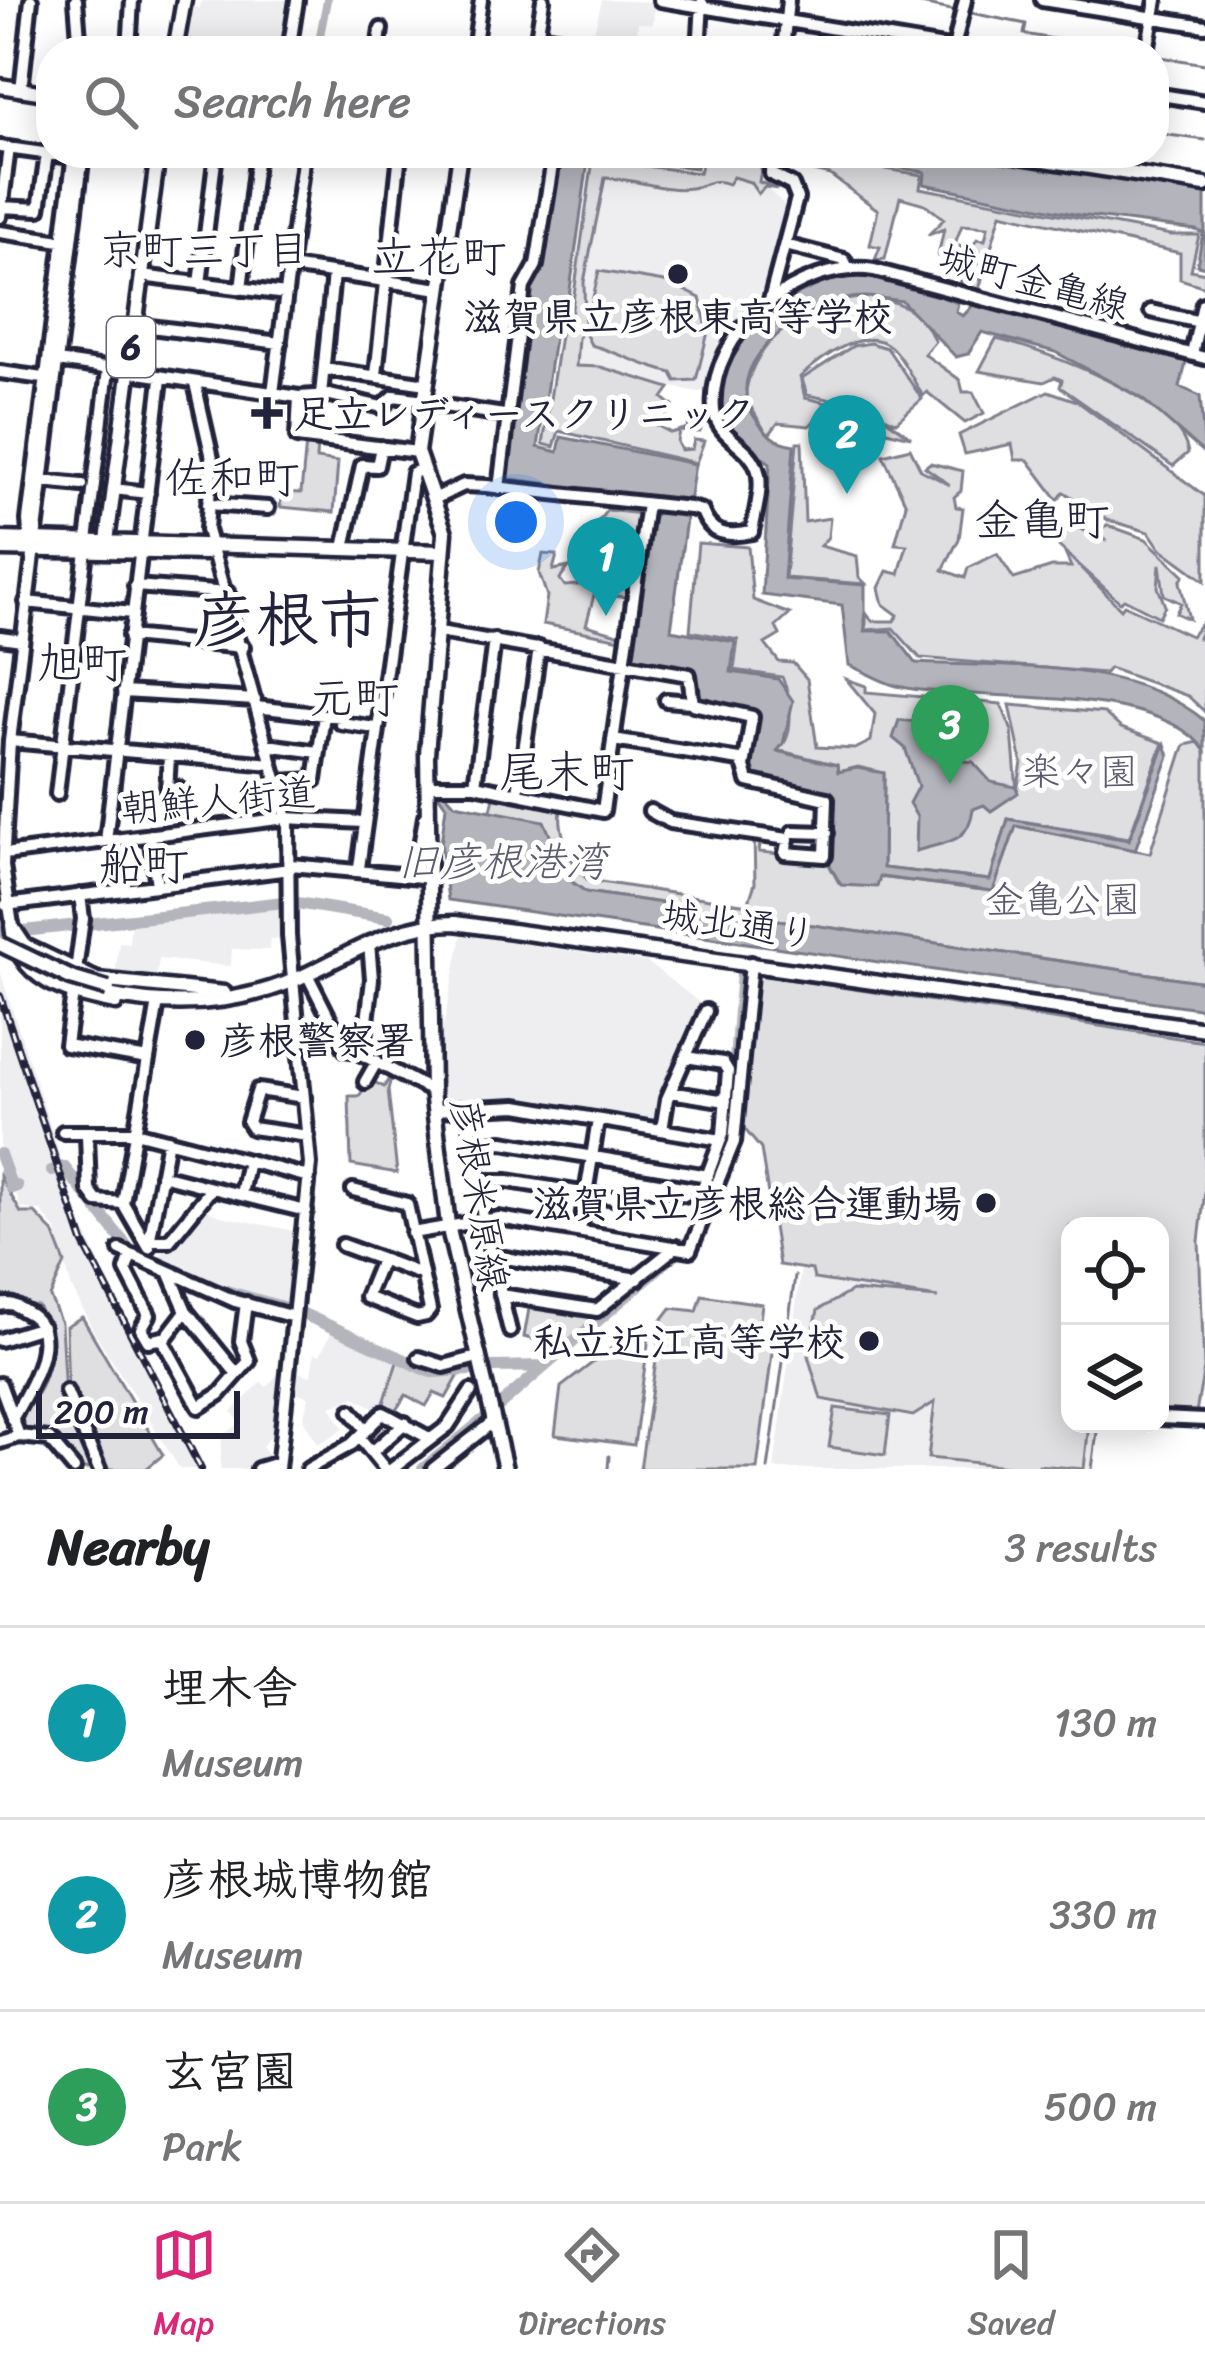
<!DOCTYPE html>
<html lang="en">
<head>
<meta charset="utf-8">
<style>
  body { margin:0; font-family:Sriracha,"Klee One",sans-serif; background:#f6f6f6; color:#202124 }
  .controls { position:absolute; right:36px; bottom:36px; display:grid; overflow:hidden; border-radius:24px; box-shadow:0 6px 30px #0003 }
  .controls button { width:108px; height:108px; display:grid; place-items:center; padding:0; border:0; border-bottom:3px solid #e0e0e0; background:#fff; color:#202124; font:60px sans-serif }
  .scale { position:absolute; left:36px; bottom:30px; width:204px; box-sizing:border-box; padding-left:12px; border:6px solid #22223b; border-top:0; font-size:33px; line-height:42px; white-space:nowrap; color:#22223b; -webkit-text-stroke:9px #fff; paint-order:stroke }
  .you { position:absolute; left:516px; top:522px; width:42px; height:42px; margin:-30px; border:9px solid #fff; border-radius:50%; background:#1a73e8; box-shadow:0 0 0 18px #1a73e833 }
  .badge { display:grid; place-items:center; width:78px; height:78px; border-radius:50%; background:#db2777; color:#fff; font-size:39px; font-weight:700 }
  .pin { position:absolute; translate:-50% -99px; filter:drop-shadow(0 3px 6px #0008) }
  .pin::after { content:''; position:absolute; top:63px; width:42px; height:36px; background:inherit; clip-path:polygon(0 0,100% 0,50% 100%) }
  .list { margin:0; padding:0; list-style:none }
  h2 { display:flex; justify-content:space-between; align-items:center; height:156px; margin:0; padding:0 48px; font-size:51px }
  h2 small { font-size:39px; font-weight:400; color:#757577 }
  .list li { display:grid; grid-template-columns:78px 1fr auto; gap:36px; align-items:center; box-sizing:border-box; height:192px; padding:0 48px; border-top:3px solid #e0e0e0 }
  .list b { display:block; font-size:45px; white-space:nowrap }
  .list p { margin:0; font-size:39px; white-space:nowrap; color:#757577 }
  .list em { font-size:39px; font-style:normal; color:#757577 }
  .icon { flex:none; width:66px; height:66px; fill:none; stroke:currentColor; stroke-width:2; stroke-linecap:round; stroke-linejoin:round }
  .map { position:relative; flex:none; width:1205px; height:1469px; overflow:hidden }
  .search { position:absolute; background:#fff; box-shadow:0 6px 30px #0003; left:36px; right:36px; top:36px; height:132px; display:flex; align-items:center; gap:30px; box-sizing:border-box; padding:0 42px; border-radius:48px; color:#757577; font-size:45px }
  .sheet { height:732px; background:#fff }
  nav { display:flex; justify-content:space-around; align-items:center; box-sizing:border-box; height:168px; border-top:3px solid #e0e0e0; background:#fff; font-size:33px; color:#757577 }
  nav a { display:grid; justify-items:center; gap:6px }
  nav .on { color:#db2777 }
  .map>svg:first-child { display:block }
  .built { fill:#eeeef1 }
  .green { fill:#dfdfe2; stroke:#80808e; stroke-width:3 }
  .water { fill:#b4b4bc; stroke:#7a7a88; stroke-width:3 }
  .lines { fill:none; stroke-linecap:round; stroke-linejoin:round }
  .stream { stroke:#7a7a88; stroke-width:3 }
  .canal { stroke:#b4b4bc; stroke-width:8 }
  .river { stroke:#b4b4bc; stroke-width:12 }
  .minor-casing { stroke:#22223b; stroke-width:20 }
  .major-casing { stroke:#22223b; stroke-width:21 }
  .minor { stroke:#fff; stroke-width:10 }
  .major { stroke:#fff; stroke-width:12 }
  .rail-casing { stroke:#22223b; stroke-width:8 }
  .rail { stroke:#fff; stroke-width:3; stroke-dasharray:9; stroke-linecap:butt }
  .major-bridge-casing { stroke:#22223b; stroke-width:21; stroke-linecap:butt }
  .major-bridge { stroke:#fff; stroke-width:12 }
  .poi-dot { fill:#22223b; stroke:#fff; stroke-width:4.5 }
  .labels { text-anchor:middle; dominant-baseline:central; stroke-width:10; stroke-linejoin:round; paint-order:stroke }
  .shield { fill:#fff; stroke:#646476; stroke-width:3 }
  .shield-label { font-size:36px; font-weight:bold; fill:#22223b }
  .street-label { font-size:39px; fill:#22223b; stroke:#fff }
  .poi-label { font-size:39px; font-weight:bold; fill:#22223b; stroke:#fff; text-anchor:start }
  .park-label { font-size:39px; fill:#5b5b6d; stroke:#fff }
  .neighbourhood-label { font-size:42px; fill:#22223b; stroke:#fff }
  .water-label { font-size:42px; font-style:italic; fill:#5c5c6f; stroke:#fff }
  .quarter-label { font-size:45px; fill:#22223b; stroke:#fff }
  .town-label { font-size:63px; font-weight:bold; fill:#22223b; stroke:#fff }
</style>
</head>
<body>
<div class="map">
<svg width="1205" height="1469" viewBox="0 0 1205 1469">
  <rect width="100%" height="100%" fill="#fff"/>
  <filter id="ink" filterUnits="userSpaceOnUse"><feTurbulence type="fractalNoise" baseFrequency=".00833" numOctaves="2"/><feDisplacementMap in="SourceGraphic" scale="24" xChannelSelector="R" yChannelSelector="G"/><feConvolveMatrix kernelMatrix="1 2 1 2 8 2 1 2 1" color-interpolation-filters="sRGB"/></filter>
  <g filter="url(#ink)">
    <path class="built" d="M294,0L286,51H181L188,7L200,8L201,1Z
      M602,0L655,2L653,24L638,23L635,46L592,40Z
      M598,170L748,173L783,203L788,214L779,256L711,389L699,392L569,368Z
      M282,904L287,940L270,939L269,950L232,949L231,966L159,959L155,986L115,980L119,942L129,943L131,918Z
      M462,935L647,962L704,1006L664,1096L659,1122L512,1102L441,1103L439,1047Z
      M0,971L82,1224L132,1338L205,1469H180L93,1330L71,1286L56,1230L41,1211L21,1208L0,1147Z
      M201,1206L220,1216L300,1232L292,1308L156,1261Z
      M801,1268L812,1270L814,1279L952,1300L1070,1400V1424H1097L1091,1469H774Z
      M333,1329L397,1360L380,1411L355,1397L331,1406L344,1429L318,1444L303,1419L309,1397L289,1389L292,1370L311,1376L314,1353L320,1355Z
      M281,1370L279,1427L262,1446L271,1460L245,1469H220L222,1436L240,1423L232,1412L261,1382L267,1387Z"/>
    <path class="green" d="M704,153L763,158L759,182L778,189L765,187L758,194L750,182L733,177L728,184C712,177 706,186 691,188C663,192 635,178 605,178L584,282L585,329L578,338L576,366L601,367L670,388L663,398L673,406L658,426L671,433L688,428L690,414L704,418L700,432L679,431L677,442L681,450L692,449L694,440L704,441L696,463L559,431L554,447L543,444L563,316H571L593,159L699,173Z
      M805,156L922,175L920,188L1171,235H1199L1191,270L1205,273V287L1180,279V253L1001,213L978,293L959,288L962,277L980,279L984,266L960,256V246L971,248L977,239L985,240L988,227L962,225L950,257L938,256L944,229L928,235L944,219L925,204L900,197L885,259L875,260L880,247L870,245L878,210L830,175L784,164L776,171L778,158L803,162Z
      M599,271L670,283L700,298L708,332L696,380L676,381L672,373C642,366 620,353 591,345L585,333Z
      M870,297C908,302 921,314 935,341L924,354L960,380L963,392H973L984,413L965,423L927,392L923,396C913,381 904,359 891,347C865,324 820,359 800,377L805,398L880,415L911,437L821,415L809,426L778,423L768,436L745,397C752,336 813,300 870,297Z
      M996,339C1043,350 1180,399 1188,453L1173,466L1060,387L1062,380L1055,377L1044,382L979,371Z
      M870,343L887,348L922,399L896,422L858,405L807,395L802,379L853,346Z
      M1048,391L1077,401L1205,496V581L1160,548L1149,532L1108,520L1064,492L1058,500L1028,460H1015L1012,444L965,454L959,435Z
      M797,442H802L805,522L830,518L828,537L820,546L857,556L859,577L866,584L785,578Z
      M306,443L317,444L316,459L338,462L334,512L280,507L282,492L301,493Z
      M910,448L921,470L950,485L925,467L930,463L963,471L961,491L954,497L956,507L963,508L959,539L943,570L965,578L968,568L997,554L1014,579L1052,567H1071L1064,551L1121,609L1124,605L1191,636L1205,619L1198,638L1205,642V712L1188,696L1109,668L1105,673L920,658L893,628L866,630V613L872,621H894L898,615L883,604L879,588L887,571L899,574L907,545L895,544L906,504L883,455Z
      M607,510L641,514L630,597L594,595L586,625L625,636L622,658L621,639L543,624L547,596L539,573L543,554L557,555L553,570L569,567L560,579L565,586L603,583L608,564L619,563L622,547L610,542V531L593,528Z
      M1107,525L1146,539L1184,575L1180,582L1189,619L1176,613L1181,603L1164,595L1160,564L1158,587L1165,606L1159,617L1124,599L1120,602L1053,541L1074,526L1107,541L1098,533Z
      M698,543L748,547L753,600L790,614L776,627L780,635L765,644L779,662L793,663L807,679L817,747L855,749L871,741L875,714L846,679L866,686V692L1001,704L1012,731L1017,791L1022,763L1010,705L1104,713L1121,728L1163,743L1129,838L1008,819L990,880L883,868L884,773L858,767L838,772L837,765L777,750C795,740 792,699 782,677L734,670L738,640L690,631Z
      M1199,742L1205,751V982L586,892L568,879L544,822L490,814L495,793L561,806C558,830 569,865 588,880L748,905L755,883L754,836L761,837L759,852L832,859L830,866L839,883L879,877L993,891L1016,826L1150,853L1182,752L1185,745Z
      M754,974L1205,1042V1191L1199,1241L1204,1368L1195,1418L1160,1415V1226H1070V1424H1089L1084,1469L1039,1465L1038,1469L928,1458L935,1402L913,1416L821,1399L808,1356L818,1310L852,1291L938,1298L814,1279L812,1270L779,1265L761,1149L742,1126Z
      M393,1071L388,1090L397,1173L351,1165L349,1096H359L370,1080L384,1087Z
      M0,1176L21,1213H35L53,1232L65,1263L50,1297L61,1323L65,1397L98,1469H80L54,1438L22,1429C20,1409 35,1402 42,1384C53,1358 50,1330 38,1306L0,1300Z
      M702,1295L762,1304L758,1335L774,1338L757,1469H640L662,1320L671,1308L697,1311Z
      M530,1303L601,1315L561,1346L524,1337Z
      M82,1317L163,1455L146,1469H101L68,1396L66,1326Z
      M632,1326L650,1329L634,1445L555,1435L561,1387L621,1341Z
      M398,1359L434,1376L459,1375L446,1398L434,1393L426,1406L406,1395L394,1413L383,1406Z
      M835,1408L890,1415L885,1455L829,1447Z"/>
    <path class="water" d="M558,153H699L696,168L589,155L567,311H558L538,447L558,452L561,437L695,464L689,503L505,478L529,291L543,256Z
      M809,153H955L1205,193V267L1197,265L1203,233L1196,230L1079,215L924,184L925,172Z
      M849,275L901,282L958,303L956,312L963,316L976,302L1187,359L1180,387L1200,396L1205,454L1140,397L1055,352L982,332L968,354L956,357L902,301C883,298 864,295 846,299C797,311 715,366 758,422C770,438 775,441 794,445L784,579L865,585V631H891L916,663C1008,668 1130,658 1205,721V751C1160,682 973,704 897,686C879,681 866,672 849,665L842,605L762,595L770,463C754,451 728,439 722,418C701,345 790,288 849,275Z
      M648,508L687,512L671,630L735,642L731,672L778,679L793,701L783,744L777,751L837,765L838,772L857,768L884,773L883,868L990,880L1008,819L1129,840L1165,744L1169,756L1135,850L1016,826L993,891L880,877L877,887L841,885L830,866L835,796L750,778L754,712L697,702L692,672L629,659Z
      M899,720L951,726L957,740L955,760L973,762L991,782L1016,787L1018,793L991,811L984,805L973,809C968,845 946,841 916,851L917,817L909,803L918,786L905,748L893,738Z
      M444,792L455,804L544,821L568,879L586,892L1205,982V1009L448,900L441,843L446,806L439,796Z"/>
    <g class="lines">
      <path class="stream" d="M900,0L957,11
        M966,12L1026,24L1024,34L1124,51
        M1154,56L1205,64
        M50,125L51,126
        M1154,133L1205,140
        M608,1469L609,1456
        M768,1469L795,1276
        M1092,1469L1098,1424"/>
      <path class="canal" d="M317,51L327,0"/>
      <path class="river" d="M291,902L388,918
        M24,931L284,902
        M0,932L6,933
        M0,1154L12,1188L17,1186
        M52,1171L64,1167L133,1254
        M709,1190L729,1137L742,973
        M219,1289L293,1310
        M299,1312L431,1372L471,1370
        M492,1367L544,1366
        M500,1405L689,1242
        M423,1469L483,1420"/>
      <g class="minor-casing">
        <path id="minor" d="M76,0L80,51
          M660,0L968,51
          M1042,0L1205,26
          M538,35L633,51
          M954,48L965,0
          M129,51L132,0
          M289,51L297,0
          M378,51L381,29
          M474,51L481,0
          M535,51L543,0
          M699,51L702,3
          M783,51L788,0
          M1147,51L1156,0
          M21,90L31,0
          M1154,94L1205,102
          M0,147L79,158
          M1124,172L1128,153
          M1,207L39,209L47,154
          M0,217L9,148
          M0,232L68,242
          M785,245L844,260L848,268
          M290,267L440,289
          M141,276L286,294
          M200,284L216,153
          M241,289L257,153
          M770,300L797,198L792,185L771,174L772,153
          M1151,311L1200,322
          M134,325L280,343
          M1192,354L1203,304
          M51,360L299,397L330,395L382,407L394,396L425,400
          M324,369L427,384
          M0,372L50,379
          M376,375L400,153
          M195,383L212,458L207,530L288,822L289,936L310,1164L278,1469
          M273,393L304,153
          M321,395L333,274
          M299,397L297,437L417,452
          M424,403L504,415
          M42,481L82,485
          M499,488L524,287L536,265L554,153
          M113,489L148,493
          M436,498L464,485L486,486L690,508L702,511C710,535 728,537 752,532C755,513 764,486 757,468C749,444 717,438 714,410C707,331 801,259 874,270L1205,358
          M208,504L268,508
          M87,541L108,370
          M30,546L28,520L74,153
          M344,548L362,465L377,466L381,447
          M135,586L228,593
          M26,602L132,613
          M439,632L689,675L693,704L752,717L744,767L748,781L827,799L825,856L785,853L788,839L670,822L650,811
          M129,636L243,647
          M0,637L22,640
          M123,692L255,700
          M666,700L691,702
          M256,707L342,717L341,723L375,728
          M613,740L740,760L744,767
          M10,741L272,764
          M267,745L318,752
          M169,757L167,790L178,788
          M278,782L315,780L324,715
          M427,785H475L603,811L647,504
          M475,785L494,640
          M518,792L539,648
          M57,794L86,550
          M793,832L827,833
          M150,835L157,885
          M106,841L161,379
          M4,854L286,818L363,822
          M291,865L432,878
          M359,868L413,473L423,469
          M415,876L425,817
          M80,895L83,919L66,1045L148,1059
          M6,905L290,869
          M12,925L3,866L10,741L83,153
          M369,943L372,979L363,1055L432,1091
          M307,974L345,1049L364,1052
          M365,1082L377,1061
          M670,1092L726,1101
          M304,1097L258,1090L248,1122L252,1128L308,1136
          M469,1108L483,1219L510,1331
          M434,1110L517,1106L721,1140
          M662,1130L667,1099L706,1011
          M63,1132H135L309,1177
          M87,1135L89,1190L97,1201L123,1203L149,1248
          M473,1144L503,1142L708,1176
          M161,1175L212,1188
          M478,1181H508L688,1210L696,1206L723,1134L728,1071L723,1063L686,1057
          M353,1190L407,1204L430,1310L426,1315L417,1317L366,1297L380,1263
          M241,1194L248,1161
          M123,1203L157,1008
          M580,1231L598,1120
          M412,1233L499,1218L690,1250L734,1142L751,963
          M150,1241H169L212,1188L306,1211
          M149,1243L168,1140
          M342,1245L421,1274
          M120,1250L235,1301L294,1317
          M492,1256L638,1279
          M130,1258L126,1270L149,1315L141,1329L148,1341L163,1338
          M170,1274L186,1311L237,1374
          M501,1295L597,1310L676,1247
          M0,1305C13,1302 15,1306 26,1312C66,1332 27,1393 12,1419
          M186,1311L163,1341L199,1407L220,1394L249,1361L241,1341L246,1303
          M0,1340L42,1327
          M419,1358L444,1366L478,1357
          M0,1384L19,1436
          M66,1391L99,1469
          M351,1411L366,1430
          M1160,1418L1205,1420
          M359,1437L385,1469
          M0,1442L19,1436L49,1439L74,1469
          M372,1452L405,1423
          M258,1469L278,1463
          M308,1469L352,1444L383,1413L429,1438
          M392,1469L448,1426L471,1391
          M433,1469L494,1421"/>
      </g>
      <g class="major-casing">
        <path id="major" d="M175,51L184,0
          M0,86L51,94
          M460,153L417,452L445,533L427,754L432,1091L448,1225L505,1469
          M1001,153L1205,185
          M0,539L442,552
          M0,549L206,553
          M106,549L158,153
          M12,925C16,980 68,994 116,1003
          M15,931L25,946L97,980L224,993
          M107,995C172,1008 238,1005 299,978C351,954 395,923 455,923L1205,1029"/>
      </g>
      <use href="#minor" class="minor"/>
      <use href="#major" class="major"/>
      <g class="rail-casing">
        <path id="rail" d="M0,996L83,1242L201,1469"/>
      </g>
      <use href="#rail" class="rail"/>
      <g class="major-bridge-casing">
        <path id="major-bridge" d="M0,944L71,978L108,989"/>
      </g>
      <use href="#major-bridge" class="major-bridge"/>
    </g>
  </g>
  <g class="poi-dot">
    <circle cx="678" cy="274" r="12"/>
    <path d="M261 395h12v12h12v12h-12v12h-12v-12h-12v-12h12z"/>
    <circle cx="195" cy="1040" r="12"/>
    <circle cx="986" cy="1203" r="12"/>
    <circle cx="869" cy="1341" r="12"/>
  </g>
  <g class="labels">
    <rect class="shield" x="107" y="317" width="48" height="60" rx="9"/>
    <g class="shield-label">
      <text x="131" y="347">6</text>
    </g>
    <g class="street-label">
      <text transform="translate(1034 281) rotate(15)">城町金亀線</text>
      <text transform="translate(218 800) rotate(-5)">朝鮮人街道</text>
      <text transform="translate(739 924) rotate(8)">城北通り</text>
      <text transform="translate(480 1194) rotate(81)">彦根米原線</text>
    </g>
    <g class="poi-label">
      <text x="678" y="316" text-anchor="middle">滋賀県立彦根東高等学校</text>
      <text x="294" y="413">足立レディースクリニック</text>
      <text x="219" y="1040">彦根警察署</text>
      <text x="962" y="1203" text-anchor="end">滋賀県立彦根総合運動場</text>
      <text x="845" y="1341" text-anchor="end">私立近江高等学校</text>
    </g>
    <g class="park-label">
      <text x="1080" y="771">楽々園</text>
      <text x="1063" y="899">金亀公園</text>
    </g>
    <g class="neighbourhood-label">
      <text x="204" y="250">京町三丁目</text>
    </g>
    <g class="water-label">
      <text x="502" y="862">旧彦根港湾</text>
    </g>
    <g class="quarter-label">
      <text x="439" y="257">立花町</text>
      <text x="232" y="478">佐和町</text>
      <text x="1042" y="520">金亀町</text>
      <text x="82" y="663">旭町</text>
      <text x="354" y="698">元町</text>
      <text x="567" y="772">尾末町</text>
      <text x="144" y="865">船町</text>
    </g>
    <g class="town-label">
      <text x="287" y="620">彦根市</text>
    </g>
  </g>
</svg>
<div class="controls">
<button><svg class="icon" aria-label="locate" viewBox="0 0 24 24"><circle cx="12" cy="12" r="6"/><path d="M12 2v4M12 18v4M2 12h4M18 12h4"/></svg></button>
<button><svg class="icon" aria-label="layers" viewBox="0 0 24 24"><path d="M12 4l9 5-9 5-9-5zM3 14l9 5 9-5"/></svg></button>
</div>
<div class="scale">200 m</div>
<div class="you"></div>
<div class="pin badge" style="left:606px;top:616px;background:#0f9aa8">1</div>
<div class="pin badge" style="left:847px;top:494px;background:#0f9aa8">2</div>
<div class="pin badge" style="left:950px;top:784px;background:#2e9e5b">3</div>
<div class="search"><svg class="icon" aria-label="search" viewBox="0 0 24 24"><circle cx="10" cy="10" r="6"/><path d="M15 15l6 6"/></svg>Search here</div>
</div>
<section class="sheet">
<h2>Nearby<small>3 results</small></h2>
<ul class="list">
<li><span class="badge" style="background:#0f9aa8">1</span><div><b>埋木舎</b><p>Museum</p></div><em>130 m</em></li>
<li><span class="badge" style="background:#0f9aa8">2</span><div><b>彦根城博物館</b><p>Museum</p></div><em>330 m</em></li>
<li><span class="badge" style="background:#2e9e5b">3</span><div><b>玄宮園</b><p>Park</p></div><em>500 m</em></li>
</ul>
</section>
<nav>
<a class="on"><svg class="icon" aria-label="map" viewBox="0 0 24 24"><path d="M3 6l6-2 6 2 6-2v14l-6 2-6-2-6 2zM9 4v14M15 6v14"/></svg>Map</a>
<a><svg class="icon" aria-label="directions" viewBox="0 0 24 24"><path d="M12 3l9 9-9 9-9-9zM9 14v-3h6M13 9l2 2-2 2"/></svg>Directions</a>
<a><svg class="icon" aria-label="saved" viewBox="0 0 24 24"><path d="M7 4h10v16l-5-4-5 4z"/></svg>Saved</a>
</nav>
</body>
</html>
